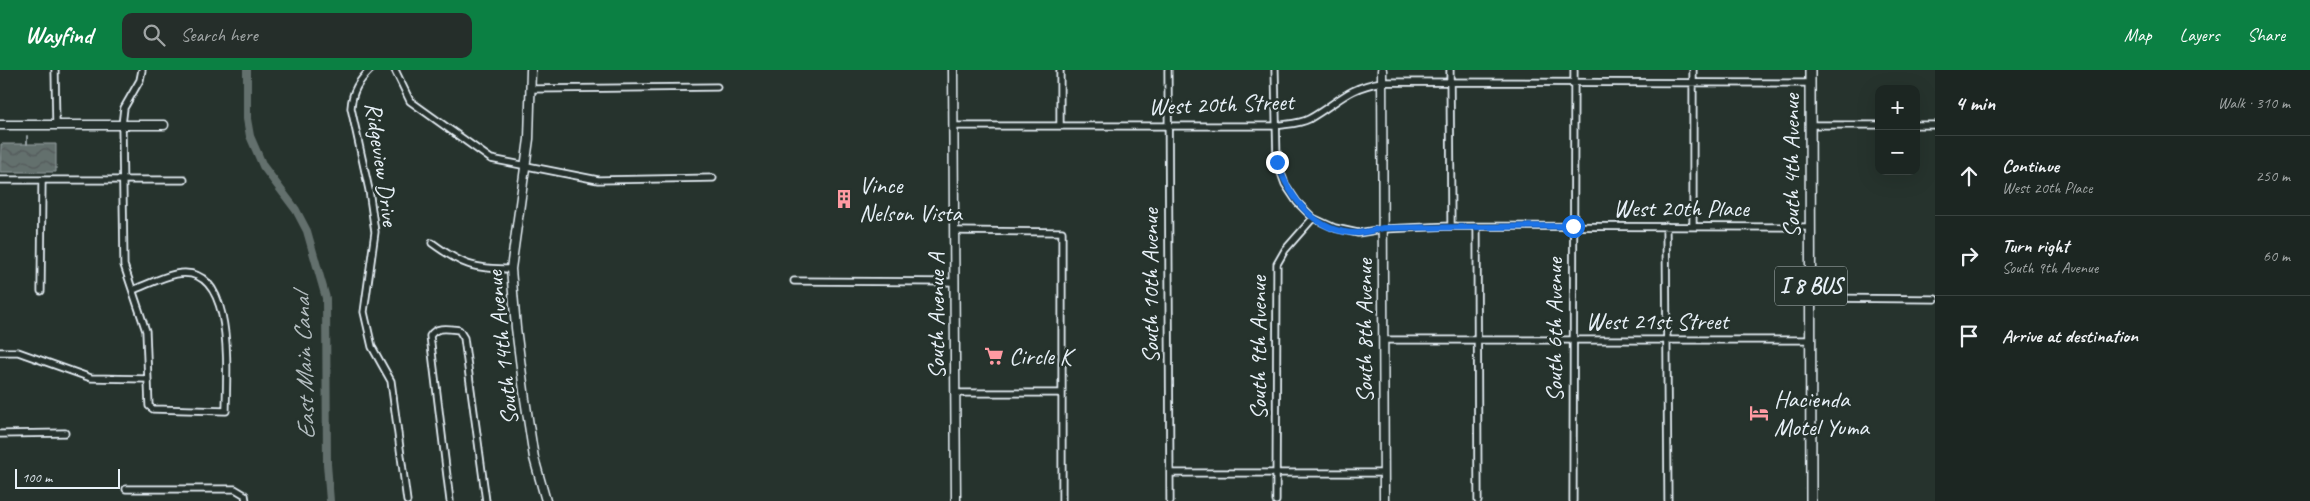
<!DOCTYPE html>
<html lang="en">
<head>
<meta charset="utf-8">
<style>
  body { margin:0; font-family:Caveat,sans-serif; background:#252e2a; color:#f1f3f6 }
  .controls { position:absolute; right:15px; top:15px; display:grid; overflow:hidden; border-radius:10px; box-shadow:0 5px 20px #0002 }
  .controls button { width:45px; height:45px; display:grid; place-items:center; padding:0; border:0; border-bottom:1px solid #3a4340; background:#1c2622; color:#f1f3f6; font:25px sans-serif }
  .scale { position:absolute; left:15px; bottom:12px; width:105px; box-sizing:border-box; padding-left:5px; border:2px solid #e8f1f8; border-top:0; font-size:14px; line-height:18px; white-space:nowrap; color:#e8f1f8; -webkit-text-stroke:4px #26332d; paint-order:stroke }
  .stop { position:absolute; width:15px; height:15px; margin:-11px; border:4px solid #1a73e8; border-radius:50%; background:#fff }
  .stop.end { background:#1a73e8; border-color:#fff; box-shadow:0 1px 5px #0008 }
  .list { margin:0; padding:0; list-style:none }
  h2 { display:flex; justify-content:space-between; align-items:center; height:65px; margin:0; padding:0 20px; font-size:21px }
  h2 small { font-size:16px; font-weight:400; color:#a0a5a5 }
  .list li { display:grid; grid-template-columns:32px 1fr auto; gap:15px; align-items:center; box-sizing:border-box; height:80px; padding:0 20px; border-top:1px solid #3a4340 }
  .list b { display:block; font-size:19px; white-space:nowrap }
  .list p { margin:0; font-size:16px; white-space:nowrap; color:#a0a5a5 }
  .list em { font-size:16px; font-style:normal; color:#a0a5a5 }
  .icon { flex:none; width:28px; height:28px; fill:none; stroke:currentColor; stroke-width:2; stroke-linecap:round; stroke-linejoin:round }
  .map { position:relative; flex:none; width:1935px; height:431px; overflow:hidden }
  header { display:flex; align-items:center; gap:30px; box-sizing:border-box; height:70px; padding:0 25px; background:#0b8043; color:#fff }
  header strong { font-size:24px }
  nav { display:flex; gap:28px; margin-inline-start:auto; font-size:18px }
  .search { width:350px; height:45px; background:#252e2a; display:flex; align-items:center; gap:12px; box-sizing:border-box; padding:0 18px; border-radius:10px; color:#a0a5a5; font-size:19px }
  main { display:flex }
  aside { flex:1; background:#1c2622 }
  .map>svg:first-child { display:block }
  .water { fill:url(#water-waves); stroke:#98a3a5 }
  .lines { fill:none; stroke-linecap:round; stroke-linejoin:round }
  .stream { stroke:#98a3a5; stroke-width:2 }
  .canal { stroke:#636f6d; stroke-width:8 }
  .street-casing { stroke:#e8f1f8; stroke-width:9 }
  .secondary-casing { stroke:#e8f1f8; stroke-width:11 }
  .primary-casing { stroke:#e8f1f8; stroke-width:12 }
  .street { stroke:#26332d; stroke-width:5.5 }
  .secondary { stroke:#26332d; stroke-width:8 }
  .primary { stroke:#26332d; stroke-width:9 }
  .route { stroke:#1a73e8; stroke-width:6 }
  .labels { text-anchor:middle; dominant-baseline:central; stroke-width:5; stroke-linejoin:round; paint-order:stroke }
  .shield { fill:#26332d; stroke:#aeb8bb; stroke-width:1 }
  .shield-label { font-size:22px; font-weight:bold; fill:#e8f1f8 }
  .street-label { font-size:24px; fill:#e8f1f8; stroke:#26332d }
  .poi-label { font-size:24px; fill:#e8f1f8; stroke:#26332d; text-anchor:start }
  .water-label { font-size:25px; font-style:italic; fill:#b3bdc0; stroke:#26332d }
</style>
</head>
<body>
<header>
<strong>Wayfind</strong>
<div class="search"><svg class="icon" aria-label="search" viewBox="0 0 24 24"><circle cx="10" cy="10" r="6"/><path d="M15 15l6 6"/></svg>Search here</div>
<nav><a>Map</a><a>Layers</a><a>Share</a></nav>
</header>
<main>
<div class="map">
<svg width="1935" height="431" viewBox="0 0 1935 431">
  <defs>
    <pattern id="water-waves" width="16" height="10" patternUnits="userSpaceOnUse" patternTransform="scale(1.25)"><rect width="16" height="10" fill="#636f6d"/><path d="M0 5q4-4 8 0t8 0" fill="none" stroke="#535a5a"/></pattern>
  </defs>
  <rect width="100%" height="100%" fill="#26332d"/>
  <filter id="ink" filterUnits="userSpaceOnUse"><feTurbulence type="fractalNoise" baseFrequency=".02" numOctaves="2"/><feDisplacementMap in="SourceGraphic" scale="10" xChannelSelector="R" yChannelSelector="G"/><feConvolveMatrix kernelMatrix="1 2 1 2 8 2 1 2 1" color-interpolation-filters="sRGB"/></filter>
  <g filter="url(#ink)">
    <path class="water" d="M1,74H56V102H0Z"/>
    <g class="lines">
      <path class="stream" d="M27,66V74"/>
      <path class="canal" d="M247,0V49L250,66L263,96L296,140L307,161L326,228L327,394L330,431"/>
      <g class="street-casing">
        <path id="street" d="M55,0L56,55
          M370,0C359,11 352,21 351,38L369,120L375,162L364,242L372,277L391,311L407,431
          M395,0L410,31L491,89L598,110L713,108
          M1168,0L1170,431
          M1275,0L1277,92L1285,114L1297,132L1313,148L1335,158L1358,163L1383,159L1451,156L1811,157
          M1450,0L1451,156
          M1693,0V156
          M531,19L717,17
          M1811,55H1879
          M1916,55H1935
          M953,56H1275C1286,54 1300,54 1309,49C1339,32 1346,18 1382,12L1810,13
          M1060,56V0
          M0,110H184
          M1666,156L1668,431
          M1477,157L1478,431
          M955,161L1062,162V431
          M432,173C462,195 473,199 511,199
          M794,211L955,212
          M133,220C146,215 162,207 176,204C237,192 226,306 226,341L153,339L149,336L146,261L124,195L122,55L124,38L140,10L142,0
          M41,221L42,110
          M1811,228L1935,229
          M1383,270H1810
          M0,282H18L91,308L148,309
          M956,323H1062
          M0,364L65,363
          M1170,403H1383
          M126,419H235L245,425L246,431
          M450,431L430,266C436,256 449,259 459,260L464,268L486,431
          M1276,431L1277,194L1285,180L1313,148
          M1573,431L1574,0"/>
      </g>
      <g class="secondary-casing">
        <path id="secondary" d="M531,0L529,69L511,199L516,258L525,329L534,388L546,431
          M953,0L956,431
          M1382,0L1384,431
          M0,55H164"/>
      </g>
      <g class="primary-casing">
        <path id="primary" d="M1810,0L1811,431"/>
      </g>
      <use href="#street" class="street"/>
      <use href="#secondary" class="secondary"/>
      <use href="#primary" class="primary"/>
    </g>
  </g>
  <g class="lines" filter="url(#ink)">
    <path class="route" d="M1277,92C1290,128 1315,164 1359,163C1367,162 1375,160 1383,158L1573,156"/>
  </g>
  <defs>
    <g id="building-bare" transform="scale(1.5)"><path d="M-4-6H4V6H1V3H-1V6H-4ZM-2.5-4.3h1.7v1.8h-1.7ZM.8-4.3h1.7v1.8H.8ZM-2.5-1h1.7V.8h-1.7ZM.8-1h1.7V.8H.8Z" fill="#ff9aa2" stroke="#26332d" stroke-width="2.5" paint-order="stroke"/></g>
    <g id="supermarket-bare" transform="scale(1.5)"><path d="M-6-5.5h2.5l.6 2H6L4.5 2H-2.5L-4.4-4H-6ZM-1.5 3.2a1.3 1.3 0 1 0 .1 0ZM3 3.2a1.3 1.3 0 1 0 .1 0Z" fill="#ff9aa2" stroke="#26332d" stroke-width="2.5" paint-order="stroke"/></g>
    <g id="hotel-bare" transform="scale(1.5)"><path d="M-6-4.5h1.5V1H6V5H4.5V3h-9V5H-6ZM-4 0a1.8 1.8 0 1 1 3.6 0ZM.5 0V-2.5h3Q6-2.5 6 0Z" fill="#ff9aa2" stroke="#26332d" stroke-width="2.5" paint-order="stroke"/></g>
  </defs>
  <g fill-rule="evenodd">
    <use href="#building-bare" x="844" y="129"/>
    <use href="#supermarket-bare" x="994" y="286"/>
    <use href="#hotel-bare" x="1759" y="343"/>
  </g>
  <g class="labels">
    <rect class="shield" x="1775" y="196.5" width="72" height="39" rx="4"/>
    <g class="shield-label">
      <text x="1811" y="216">I 8 BUS</text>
    </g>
    <g class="street-label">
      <text transform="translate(1221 34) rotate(-2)">West 20th Street</text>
      <text transform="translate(382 94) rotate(82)">Ridgeview Drive</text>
      <text transform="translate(1791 96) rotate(-90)">South 4th Avenue</text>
      <text x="1681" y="138">West 20th Place</text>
      <text transform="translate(1150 216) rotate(-90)">South 10th Avenue</text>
      <text transform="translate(936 246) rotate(-90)">South Avenue A</text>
      <text x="1657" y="251">West 21st Street</text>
      <text transform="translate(1554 260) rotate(-90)">South 6th Avenue</text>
      <text transform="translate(1364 261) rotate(-90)">South 8th Avenue</text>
      <text transform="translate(502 278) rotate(-96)">South 14th Avenue</text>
      <text transform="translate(1258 278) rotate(-90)">South 9th Avenue</text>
    </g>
    <g class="poi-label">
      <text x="859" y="115">Vince<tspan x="859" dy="28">Nelson Vista</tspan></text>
      <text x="1009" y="286">Circle K</text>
      <text x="1774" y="329">Hacienda<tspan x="1774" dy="28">Motel Yuma</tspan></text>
    </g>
    <g class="water-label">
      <text transform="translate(304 297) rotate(-92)">East Main Canal</text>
    </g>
  </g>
</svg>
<div class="controls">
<button>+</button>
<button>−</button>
</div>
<div class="scale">100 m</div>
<div class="stop" style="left:1573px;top:156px"></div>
<div class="stop end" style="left:1277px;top:92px"></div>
</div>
<aside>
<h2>4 min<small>Walk · 310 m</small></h2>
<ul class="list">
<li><svg class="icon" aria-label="ahead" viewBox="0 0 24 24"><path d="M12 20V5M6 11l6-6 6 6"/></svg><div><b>Continue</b><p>West 20th Place</p></div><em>250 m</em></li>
<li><svg class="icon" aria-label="right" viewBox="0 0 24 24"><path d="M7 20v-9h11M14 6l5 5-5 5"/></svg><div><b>Turn right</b><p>South 9th Avenue</p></div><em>60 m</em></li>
<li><svg class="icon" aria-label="arrive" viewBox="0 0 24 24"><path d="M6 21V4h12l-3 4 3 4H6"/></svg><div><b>Arrive at destination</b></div></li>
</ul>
</aside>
</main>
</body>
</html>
